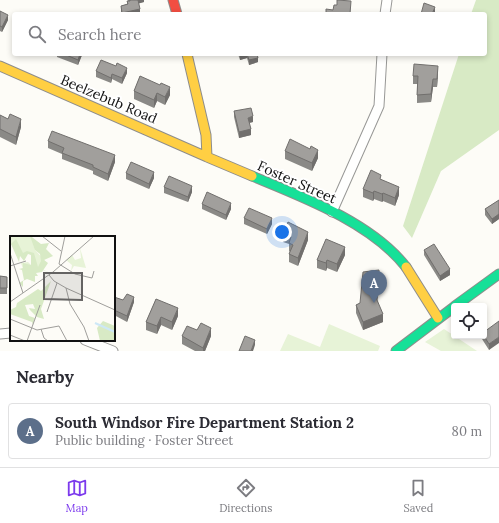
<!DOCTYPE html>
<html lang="en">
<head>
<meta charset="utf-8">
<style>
  body { margin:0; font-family:Lora,serif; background:#f2f2f3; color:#2b2b33 }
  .controls { position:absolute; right:12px; bottom:12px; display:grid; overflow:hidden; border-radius:4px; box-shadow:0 2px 6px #0003 }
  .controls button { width:36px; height:36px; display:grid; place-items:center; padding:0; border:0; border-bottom:1px solid #e1e1e2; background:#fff; color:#2b2b33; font:20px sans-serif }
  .you { position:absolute; left:282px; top:232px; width:14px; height:14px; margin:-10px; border:3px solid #fff; border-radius:50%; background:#1a73e8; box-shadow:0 0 0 6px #1a73e833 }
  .badge { display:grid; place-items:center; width:26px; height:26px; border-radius:50%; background:#7c3aed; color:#fff; font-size:13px; font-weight:700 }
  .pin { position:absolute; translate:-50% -33px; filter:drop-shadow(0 1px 2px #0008) }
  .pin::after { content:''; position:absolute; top:21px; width:14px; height:12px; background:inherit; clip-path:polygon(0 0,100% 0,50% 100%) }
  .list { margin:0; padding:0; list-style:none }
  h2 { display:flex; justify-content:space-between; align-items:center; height:52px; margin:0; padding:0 16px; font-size:17px }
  h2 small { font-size:13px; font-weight:400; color:#7c7c81 }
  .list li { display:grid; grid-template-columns:26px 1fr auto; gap:12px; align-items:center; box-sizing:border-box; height:56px; margin:0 8px 8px; padding:0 8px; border:1px solid #e1e1e2; border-radius:4px }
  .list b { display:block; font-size:15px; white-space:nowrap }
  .list p { margin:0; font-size:13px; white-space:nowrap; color:#7c7c81 }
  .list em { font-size:13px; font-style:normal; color:#7c7c81 }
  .icon { flex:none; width:22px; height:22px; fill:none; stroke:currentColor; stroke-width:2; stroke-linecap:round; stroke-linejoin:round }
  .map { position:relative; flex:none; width:499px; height:351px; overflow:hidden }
  .search { position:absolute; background:#fff; box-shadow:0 2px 6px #0003; left:12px; right:12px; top:12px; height:44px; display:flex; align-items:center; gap:10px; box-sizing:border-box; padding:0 14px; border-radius:4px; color:#7c7c81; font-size:15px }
  .sheet { height:116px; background:#fff }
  nav { display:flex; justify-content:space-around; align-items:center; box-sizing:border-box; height:56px; border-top:1px solid #e1e1e2; background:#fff; font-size:11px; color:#7c7c81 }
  nav a { display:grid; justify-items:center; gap:2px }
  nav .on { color:#7c3aed }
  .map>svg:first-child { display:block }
  .green { fill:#e7f3d7 }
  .forest { fill:#d8eac5 }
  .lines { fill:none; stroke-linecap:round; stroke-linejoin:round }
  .street-casing { stroke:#979795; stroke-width:11 }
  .fast-casing { stroke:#8e8d8b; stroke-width:11 }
  .slow-casing { stroke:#8e8d8b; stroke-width:11 }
  .jam-casing { stroke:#8e8d8b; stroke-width:11 }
  .street { stroke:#fffffe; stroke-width:9 }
  .fast { stroke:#16e098; stroke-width:9 }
  .slow { stroke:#ffcf43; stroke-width:9 }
  .jam { stroke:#f24e42; stroke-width:9 }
  .wall { fill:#8a8986 }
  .shaded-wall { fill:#716f6d }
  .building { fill:#a19f9c; stroke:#716f6d }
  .labels { text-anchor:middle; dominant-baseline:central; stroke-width:4; stroke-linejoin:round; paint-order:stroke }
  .street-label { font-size:14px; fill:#111; stroke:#fff }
  .inset-river { fill:none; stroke:#cde8f7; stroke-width:2 }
  .inset-road { fill:none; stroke:#9f9e9b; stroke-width:1 }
  .view { fill:#646362; fill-opacity:0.15; stroke:#646362; stroke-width:2 }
  .inset-edge { fill:none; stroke:#111; stroke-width:2 }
</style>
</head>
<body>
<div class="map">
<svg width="499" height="351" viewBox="0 0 499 351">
  <rect width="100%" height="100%" fill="#fdfcf7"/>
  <path class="green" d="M329,324L380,346L378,351H280L288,334L320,347Z
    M444,329L477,351H441L425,342Z"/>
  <path class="forest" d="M476,0H499V130L441,171L412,238L403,226L459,54H485V14H471Z"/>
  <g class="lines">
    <g class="street-casing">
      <path id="street" d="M385,14L387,0
        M332,212L379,106L382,54
        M0,334L11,333
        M85,340L113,351"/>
    </g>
    <g class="fast-casing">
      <path id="fast" d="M252,176C303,197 372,223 406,267
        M455,306L499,274
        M396,351L454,307"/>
    </g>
    <g class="slow-casing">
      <path id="slow" d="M187,54L206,135L207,157L252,176
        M0,66L207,157
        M406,267L438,318"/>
    </g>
    <g class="jam-casing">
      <path id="jam" d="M173,0L177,14"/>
    </g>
    <use href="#street" class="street"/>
    <use href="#fast" class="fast"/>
    <use href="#slow" class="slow"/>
    <use href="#jam" class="jam"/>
  </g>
  <path class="wall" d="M128,0H144V2L138,3L140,14H121V6L127,4V1H128Z
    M0,11L8,20L2,32L0,31Z
    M57,54H82V55L78,65L57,57Z
    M237,54H257L258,62L249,65L247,58L240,60L238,54L237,55Z
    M116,66L127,73L122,84L112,79L111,83L96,77V71Z
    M438,74L437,87H433L431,102L417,103V84H413V76Z
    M140,76L170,95L165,105L157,101L154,108L134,99V91Z
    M234,111L253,122L249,123L251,135L239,138L234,117Z
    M0,115L8,119L21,127L16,145L0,137Z
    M48,141L115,162L108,181L93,174V171L62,159V154L48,148Z
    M285,151L318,158L312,171L285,159Z
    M126,173L154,178L149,189L126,179Z
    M381,179L399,195L395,206L383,201L382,202L374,199L373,201L363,197V189Z
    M164,187L192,192L188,202L164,193Z
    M499,200V219L492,224L485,215V209Z
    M202,204L231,209L226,220L202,209Z
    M244,218L272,224L267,234L244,224Z
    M283,234L308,240L298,266L289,262V254L290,252L289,251V244L283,242Z
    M424,250L450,275L440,281L424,255Z
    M345,255L337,272L327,268L326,271L317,268V260Z
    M0,276L7,277V294H0Z
    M379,278L377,301L383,322L363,330L356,313V305L360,303Z
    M114,297L123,300L134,302L127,322L114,315Z
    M156,299L178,316L172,330L161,325L157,334L146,330V322Z
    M499,321L489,350L482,339V336H484Z
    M197,330L211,336L205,351H195L182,344V336Z"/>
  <path class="shaded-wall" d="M137,0H144V2L137,4Z
    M435,7V14H432Z
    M140,9V14H122V13Z
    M8,15V20L2,32V27Z
    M80,54H82V55L78,65V60Z
    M243,54H247V58L240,60V55Z
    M258,58V62L249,65V60Z
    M438,66V74L437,87V79Z
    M127,68V73L122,84V78Z
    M112,74V79L111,83V78Z
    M433,79V87L431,102V94Z
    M170,87V95L165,105V97Z
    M157,93V101L154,108V100Z
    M253,116V122L248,123V118Z
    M21,119V127L16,145V137Z
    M251,129V135L239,138V132Z
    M318,150V158L312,171V163Z
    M115,155V162L108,181V174Z
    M154,172V178L149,189V184Z
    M192,186V192L188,202V197Z
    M399,187V195L395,206V198Z
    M374,191V199L373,201V193Z
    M383,193V201L382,202V194Z
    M231,203V209L226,220V215Z
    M499,214V219L492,224V219Z
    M272,218V224L267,234V229Z
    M308,232V240L298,266V258Z
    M345,247V255L337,272V264Z
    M327,260V268L326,271V263Z
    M450,269V275L440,281V276Z
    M134,297V302L127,322V316Z
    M178,308V316L172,330V322Z
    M383,314V322L363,330V322Z
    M161,317V325L157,334V326Z
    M211,328V336L205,351H203V348Z
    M499,337V343L489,350V344Z
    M255,340V345L253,351H251Z"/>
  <path class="building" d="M130,0H138L140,9L122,13L121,6L128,4L127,1H130Z
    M337,0L351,1L350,14H326V9L333,10L334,5H337Z
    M424,3L435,7L432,14H433H421Z
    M0,11L8,15L2,27L0,26Z
    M64,54H80L78,60Z
    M247,54H257L258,58L249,60Z
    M101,60L116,66L117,63L127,68L122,78L112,74L111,78L96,71Z
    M414,64L438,66L437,79H433L431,94L417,95L418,76H413Z
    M140,76L160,85L161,83L170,87L165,97L157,93L154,100L134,91Z
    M251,108L253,116L248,118L251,129L239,132L234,111Z
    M10,114L21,119L16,137L0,129V115L8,119Z
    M52,131L115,155L108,174L93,167V165L62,153L64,148L48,141Z
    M290,139L310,149L311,146L318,150L312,163L285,151Z
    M131,162L154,172L149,184L126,173Z
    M371,170L381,175L380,179L399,187L395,198L383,193L382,194L374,191L373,193L363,189Z
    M169,176L192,186L188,197L164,187Z
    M207,192L231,203L226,215L202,204Z
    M499,200V214L492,219L485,209Z
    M249,208L272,218L267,229L244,218Z
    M288,222L308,232L298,258L289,254L293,245L289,243L291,237L283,234Z
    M326,239L345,247L337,264L327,260L326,263L317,260Z
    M434,244L450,269L440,276L424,250Z
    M379,270L377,300L383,314L363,322L356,305L360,303L363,272Z
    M0,276L7,277V288H0Z
    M127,294L134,297L127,316L114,310V297L123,300Z
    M156,299L178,308L172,322L161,317L157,326L146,322Z
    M499,321V337L489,344L484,336V332Z
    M201,323L211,328L203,348L182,336L187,326L197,330Z
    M245,336L255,340L251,351H239Z"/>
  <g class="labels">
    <g class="street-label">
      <text transform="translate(109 99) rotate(23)">Beelzebub Road</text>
      <text transform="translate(297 182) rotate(24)">Foster Street</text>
    </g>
  </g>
  <g transform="translate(10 236)">
    <rect width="105" height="105" fill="#fdfcf7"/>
    <path d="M0,0H21L29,7L25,14L36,26L32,33L40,37L30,33H13L11,27L18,26L21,29L23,25L20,17L16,18L14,25L13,19L0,7ZM70,12L76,32L64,30L61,35L62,29L56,24L62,19L65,24L71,22Z" fill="#e7f3d7"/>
    <path d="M20,0L31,8L39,7L36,13L43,20L34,24L38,27L32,36L26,37L28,40H25V46L17,43L13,45V51L9,47L14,44L12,34L9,33L13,32V27L21,29V19L18,18L14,25L10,20L9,26L1,8L6,3L13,17L17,15L24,17L28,31L31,25L30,18L25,14ZM41,45L31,73L34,83L27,81L20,74L19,72L25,73L23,68L15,69L19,80L25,82L23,89L22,86L0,78V74L6,71L7,67L28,53L31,55ZM93,85L105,90V105H90L87,92Z" fill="#d8eac5"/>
    <path class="inset-river" d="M85,87L105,96"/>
    <path class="inset-road" d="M32,0L51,15M55,0L49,28L65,38L82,42L84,35M0,17L13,57M0,30L16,25M39,39L44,45L56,52L60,68L74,91L79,105M56,52L105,74M0,66L43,36L84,0M37,76L47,47M0,83L27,94L49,90L57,105M31,93L34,102L38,105M0,99L15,105M17,105L30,69"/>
    <path class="view" d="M34,37H72V64L34,63Z"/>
    <rect width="105" height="105" class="inset-edge"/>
  </g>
</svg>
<div class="controls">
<button><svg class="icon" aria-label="locate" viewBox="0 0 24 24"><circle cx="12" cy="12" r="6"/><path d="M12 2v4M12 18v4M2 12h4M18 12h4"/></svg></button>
</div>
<div class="you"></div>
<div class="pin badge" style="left:374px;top:303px;background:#5c6f8a">A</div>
<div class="search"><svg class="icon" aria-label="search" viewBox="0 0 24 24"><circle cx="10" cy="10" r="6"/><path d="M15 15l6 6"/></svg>Search here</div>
</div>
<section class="sheet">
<h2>Nearby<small></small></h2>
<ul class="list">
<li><span class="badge" style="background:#5c6f8a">A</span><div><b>South Windsor Fire Department Station 2</b><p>Public building · Foster Street</p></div><em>80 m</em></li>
</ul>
</section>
<nav>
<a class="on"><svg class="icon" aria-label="map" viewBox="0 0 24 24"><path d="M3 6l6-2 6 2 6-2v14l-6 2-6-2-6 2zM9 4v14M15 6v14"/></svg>Map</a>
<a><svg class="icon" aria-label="directions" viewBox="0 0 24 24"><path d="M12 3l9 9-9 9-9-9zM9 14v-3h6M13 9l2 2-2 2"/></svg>Directions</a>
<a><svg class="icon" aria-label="saved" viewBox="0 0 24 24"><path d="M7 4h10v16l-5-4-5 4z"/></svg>Saved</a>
</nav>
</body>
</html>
